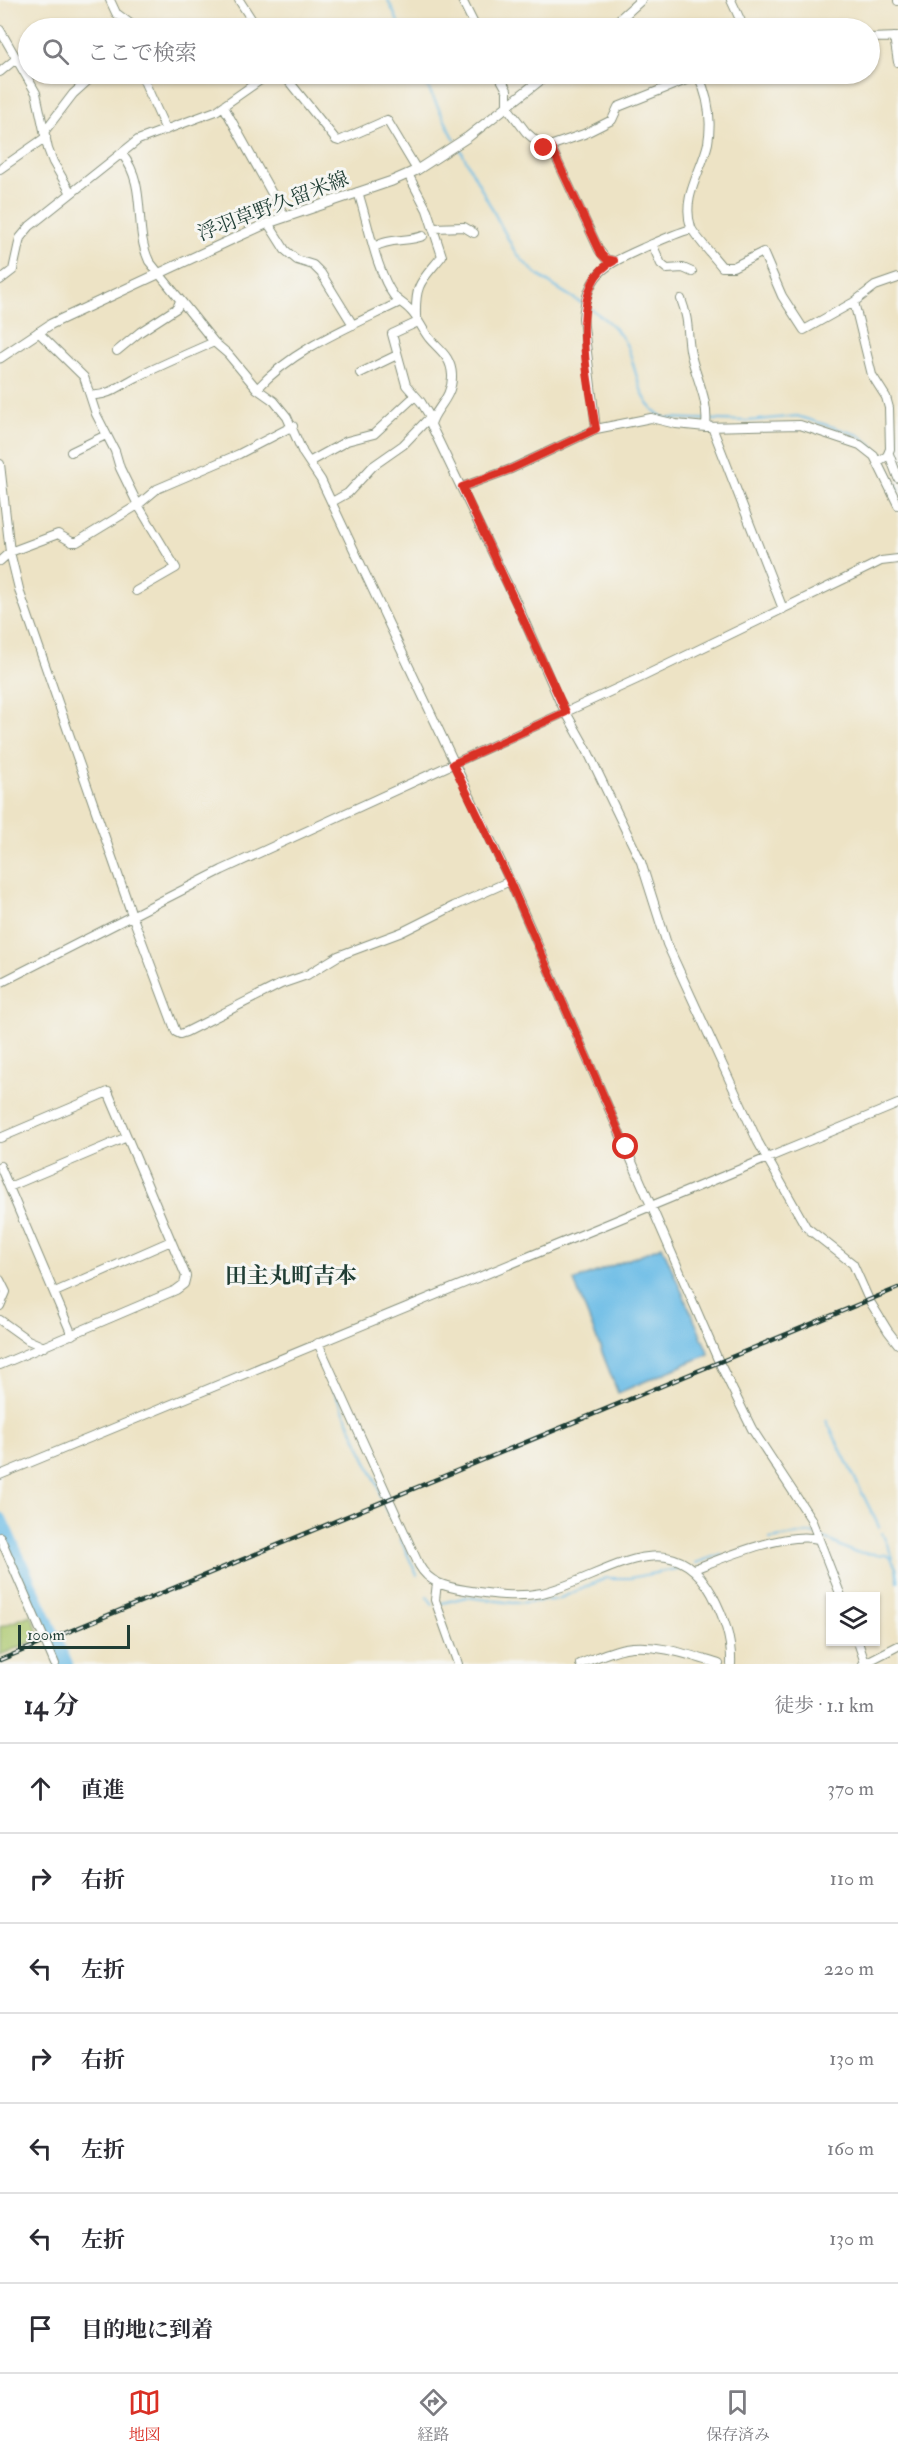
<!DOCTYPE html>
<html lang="ja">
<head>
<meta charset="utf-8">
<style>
  body { margin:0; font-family:"IM FELL Double Pica","Noto Serif JP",serif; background:#f7f7f7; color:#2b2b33 }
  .controls { position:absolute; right:18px; bottom:18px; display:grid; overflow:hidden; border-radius:0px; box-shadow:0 2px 4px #0004 }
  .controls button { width:54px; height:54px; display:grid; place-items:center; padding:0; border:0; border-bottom:2px solid #e1e1e2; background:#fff; color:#2b2b33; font:30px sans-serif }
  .scale { position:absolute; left:18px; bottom:15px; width:112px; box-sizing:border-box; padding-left:6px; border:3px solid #1f3d34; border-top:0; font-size:16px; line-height:21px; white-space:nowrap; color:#1f3d34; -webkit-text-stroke:4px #f6f6f2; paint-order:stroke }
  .stop { position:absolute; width:18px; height:18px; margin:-14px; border:4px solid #d93025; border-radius:50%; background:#fff }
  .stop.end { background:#d93025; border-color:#fff; box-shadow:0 2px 6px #0008 }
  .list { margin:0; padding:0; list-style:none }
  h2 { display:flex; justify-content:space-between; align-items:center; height:78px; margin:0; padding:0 24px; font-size:26px }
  h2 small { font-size:20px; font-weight:400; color:#7c7c81 }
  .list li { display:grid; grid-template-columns:39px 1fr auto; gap:18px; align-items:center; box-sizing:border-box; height:90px; padding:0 24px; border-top:2px solid #e1e1e2 }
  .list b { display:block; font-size:22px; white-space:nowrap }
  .list em { font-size:20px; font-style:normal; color:#7c7c81 }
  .icon { flex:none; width:33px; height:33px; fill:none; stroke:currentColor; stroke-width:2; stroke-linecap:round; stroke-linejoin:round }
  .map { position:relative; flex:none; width:898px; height:1664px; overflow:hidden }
  .search { position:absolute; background:#fff; box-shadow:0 2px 4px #0004; left:18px; right:18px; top:18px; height:66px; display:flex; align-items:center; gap:15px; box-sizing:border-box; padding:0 21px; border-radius:33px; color:#7c7c81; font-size:22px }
  .sheet { height:708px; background:#fff }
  nav { display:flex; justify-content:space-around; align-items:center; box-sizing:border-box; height:84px; border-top:2px solid #e1e1e2; background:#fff; font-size:16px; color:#7c7c81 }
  nav a { display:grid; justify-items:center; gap:3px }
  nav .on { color:#d93025 }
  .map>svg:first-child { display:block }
  .green { fill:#acc86e; stroke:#668251; stroke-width:1.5 }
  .water { fill:#6abce6; stroke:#447c8d; stroke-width:1.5 }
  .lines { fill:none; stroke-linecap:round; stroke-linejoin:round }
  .stream { stroke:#6abce6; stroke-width:2 }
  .river { stroke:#6abce6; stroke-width:14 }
  .minor-casing { stroke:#86907c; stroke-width:10 }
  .major-casing { stroke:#86907c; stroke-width:11 }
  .minor { stroke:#fff; stroke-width:8 }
  .major { stroke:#fff; stroke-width:9 }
  .rail-casing { stroke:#1f3d34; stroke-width:4.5 }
  .rail { stroke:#f6f6f2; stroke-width:2; stroke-dasharray:7; stroke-linecap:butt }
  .route { stroke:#d93025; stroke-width:8 }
  .labels { text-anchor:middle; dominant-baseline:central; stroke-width:6; stroke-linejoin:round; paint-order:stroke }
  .street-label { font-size:20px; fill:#1f3d34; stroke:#f6f6f2 }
  .quarter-label { font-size:22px; font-weight:bold; fill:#1f3d34; stroke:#f6f6f2 }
</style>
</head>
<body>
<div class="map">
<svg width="898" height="1664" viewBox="0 0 898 1664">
  <rect width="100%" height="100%" fill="#f6f6f2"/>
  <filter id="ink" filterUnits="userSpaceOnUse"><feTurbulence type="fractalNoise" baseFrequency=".0167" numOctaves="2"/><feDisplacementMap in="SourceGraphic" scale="12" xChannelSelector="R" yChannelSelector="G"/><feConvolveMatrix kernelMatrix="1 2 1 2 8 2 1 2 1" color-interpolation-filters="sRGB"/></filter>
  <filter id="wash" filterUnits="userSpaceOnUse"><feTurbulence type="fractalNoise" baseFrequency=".008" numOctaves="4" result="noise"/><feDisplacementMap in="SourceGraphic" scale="24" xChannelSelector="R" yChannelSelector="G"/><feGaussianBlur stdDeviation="1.35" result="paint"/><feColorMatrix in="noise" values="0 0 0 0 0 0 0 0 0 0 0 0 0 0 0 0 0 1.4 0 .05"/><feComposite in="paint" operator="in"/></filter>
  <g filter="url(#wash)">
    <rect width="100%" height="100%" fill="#ede3c5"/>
    <path class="green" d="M31,1615L41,1638L0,1655V1627Z"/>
    <path class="water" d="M662,1246L709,1354L618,1393L574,1281Z"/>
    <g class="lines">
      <path class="stream" d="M388,0L401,28
        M421,74L455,140
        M458,145L514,250C532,275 557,288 583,304
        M588,307C604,318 618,328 627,346C638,371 638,406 665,418L748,421L797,416L859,435L871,444L882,456
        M884,461L898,490
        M328,1377L380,1490V1497
        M826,1420L879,1527
        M384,1506L391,1518
        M882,1533L893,1558
        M820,1536L853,1552L886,1555L891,1558L896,1568L898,1582
        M400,1538L417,1575
        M770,1539L808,1533L815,1534
        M696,1563L722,1554
        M427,1596L433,1605
        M442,1603L466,1597L513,1603L545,1601L558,1599L606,1578H630L681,1568"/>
      <path class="river" d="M0,1519L66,1664"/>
    </g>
  </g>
  <g filter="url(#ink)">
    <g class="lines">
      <g class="minor-casing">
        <path id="minor" d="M110,0L116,13L136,28
          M239,0L257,28
          M462,0L476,28
          M731,0L744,28
          M898,0V1
          M0,30L36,93L48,149L53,162L71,193
          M894,37L898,62
          M870,38L898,37
          M0,72L17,58
          M141,74L166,130
          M283,74L336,140L339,141L387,120L417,170
          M498,74L507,90V107L526,132L544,148L584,134L612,120L618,107L701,74
          M698,75C708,96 712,120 708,143C702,171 681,197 691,227C692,233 716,259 722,267H733L763,252L782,296L804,330L854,302L875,286L898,278
          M224,107L285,217
          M44,132L73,94L95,74
          M551,147L599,250L606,259L614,261
          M122,154C148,186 133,227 149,261L214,342L228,354L257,389L274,401L287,417L303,453L321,480L510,881L719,1362L752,1429L811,1519L841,1596
          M0,169L46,137
          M408,174L427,210L442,256C422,281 415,282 416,316
          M358,192C368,222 376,271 394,296C399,302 406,305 411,311C418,318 422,329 429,338C439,350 451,356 452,375C453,399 433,410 431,425L518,606L559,700L587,750L641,862L667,944L758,1142L806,1227L853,1264L869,1300L888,1331L898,1344
          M268,223L285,250L297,260L313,265L321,273L353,325
          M434,228L464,227L474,233
          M652,244L661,264L667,269L683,268L692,272
          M375,247C388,238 408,242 423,236
          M0,280L13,270L20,238L30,226L138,140L216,111L269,74
          M681,299C689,320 687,329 690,350C695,378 709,397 706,427
          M854,302L872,375L886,397L889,408L890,449L887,456L877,462L898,505
          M38,332L84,377L96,414L115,451L120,468L138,505L176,568L136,591
          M117,351L140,332L177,308L180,301
          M360,373L397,355
          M257,389C294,348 352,326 400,302
          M91,395C107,397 121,385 135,378C161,365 187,354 214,342
          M712,427L783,609
          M596,429L583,318C587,273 605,265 643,248C659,241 674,234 691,229
          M71,452L106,435
          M889,454L898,478
          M309,462L347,441L374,434L415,396
          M0,464L10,552L20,593L132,915L176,1032L180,1034L186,1032L281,984L307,975L338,956L402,932L454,906L510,881
          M462,487L511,469L596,429L651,418L676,424L706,427L800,425L860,445L874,456L877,462
          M332,502L348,493L373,466L403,445L428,419L432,420L421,402L406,385L392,334L418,322
          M0,561L10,552L58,534L72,542H77L138,505L157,489L239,454L293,426
          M0,983L222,870L644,676L869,567L881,561L898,559
          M0,1138L108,1092L186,1276L184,1284L176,1290L0,1365
          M0,1166L72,1335
          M9,1187L127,1137
          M0,1280L6,1292L0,1306
          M55,1292L171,1241
          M0,1320L28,1340L44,1347
          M318,1343L419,1565C429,1583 446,1587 465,1590C491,1594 516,1598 542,1593C603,1579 670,1517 712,1594C724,1617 732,1639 731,1664
          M0,1475L898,1104
          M0,1537L55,1664
          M694,1569C723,1558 787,1531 817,1539
          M437,1583L435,1600L458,1664
          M858,1642L865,1663
          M580,1664C595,1658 610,1651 625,1648C657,1643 689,1655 719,1664
          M863,1664L898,1646"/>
      </g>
      <g class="major-casing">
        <path id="major" d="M610,28L641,0
          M0,358L51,324L235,238L268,223L392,181L417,170L468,137L548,74"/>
      </g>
      <use href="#minor" class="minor"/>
      <use href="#major" class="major"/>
      <g class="rail-casing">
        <path id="rail" d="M0,1660L898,1288"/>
      </g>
      <use href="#rail" class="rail"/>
    </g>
  </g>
  <g class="lines" filter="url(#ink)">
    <path class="route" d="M544,148L551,147L601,254L606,259L614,261C564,283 590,387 596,429L511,469L462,487L566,712L453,764L510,882L626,1147"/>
  </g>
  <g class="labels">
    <g class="street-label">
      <text transform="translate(273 206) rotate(-21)">浮羽草野久留米線</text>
    </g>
    <g class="quarter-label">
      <text x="291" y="1276">田主丸町吉本</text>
    </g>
  </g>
</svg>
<div class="controls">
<button><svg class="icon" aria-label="layers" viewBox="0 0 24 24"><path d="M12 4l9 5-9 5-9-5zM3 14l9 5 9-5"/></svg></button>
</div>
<div class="scale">100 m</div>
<div class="stop" style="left:626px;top:1147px"></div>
<div class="stop end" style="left:544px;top:148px"></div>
<div class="search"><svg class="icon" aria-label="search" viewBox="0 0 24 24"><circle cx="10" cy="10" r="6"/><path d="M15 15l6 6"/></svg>ここで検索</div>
</div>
<section class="sheet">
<h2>14 分<small>徒歩 · 1.1 km</small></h2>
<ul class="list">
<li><svg class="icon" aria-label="ahead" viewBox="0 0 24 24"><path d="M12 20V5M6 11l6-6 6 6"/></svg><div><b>直進</b></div><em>370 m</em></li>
<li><svg class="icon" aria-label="right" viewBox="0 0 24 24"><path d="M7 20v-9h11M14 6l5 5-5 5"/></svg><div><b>右折</b></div><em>110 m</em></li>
<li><svg class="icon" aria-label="left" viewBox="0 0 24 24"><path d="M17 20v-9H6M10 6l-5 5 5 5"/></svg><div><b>左折</b></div><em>220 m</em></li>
<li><svg class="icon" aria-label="right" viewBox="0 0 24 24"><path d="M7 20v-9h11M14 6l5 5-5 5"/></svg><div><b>右折</b></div><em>130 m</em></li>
<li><svg class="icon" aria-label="left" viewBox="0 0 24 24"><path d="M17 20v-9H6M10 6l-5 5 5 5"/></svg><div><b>左折</b></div><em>160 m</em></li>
<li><svg class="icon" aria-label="left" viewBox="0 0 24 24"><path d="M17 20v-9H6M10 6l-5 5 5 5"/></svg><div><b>左折</b></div><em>130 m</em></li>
<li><svg class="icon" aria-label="arrive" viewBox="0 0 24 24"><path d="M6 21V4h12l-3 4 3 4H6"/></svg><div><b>目的地に到着</b></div></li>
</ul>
</section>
<nav>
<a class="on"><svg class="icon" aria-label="map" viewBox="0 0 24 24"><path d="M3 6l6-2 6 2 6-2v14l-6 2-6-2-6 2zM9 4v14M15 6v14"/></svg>地図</a>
<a><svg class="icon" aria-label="directions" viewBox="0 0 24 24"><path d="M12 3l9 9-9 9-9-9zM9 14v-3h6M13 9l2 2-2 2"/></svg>経路</a>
<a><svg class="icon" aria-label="saved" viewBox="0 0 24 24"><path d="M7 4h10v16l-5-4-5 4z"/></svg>保存済み</a>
</nav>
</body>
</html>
